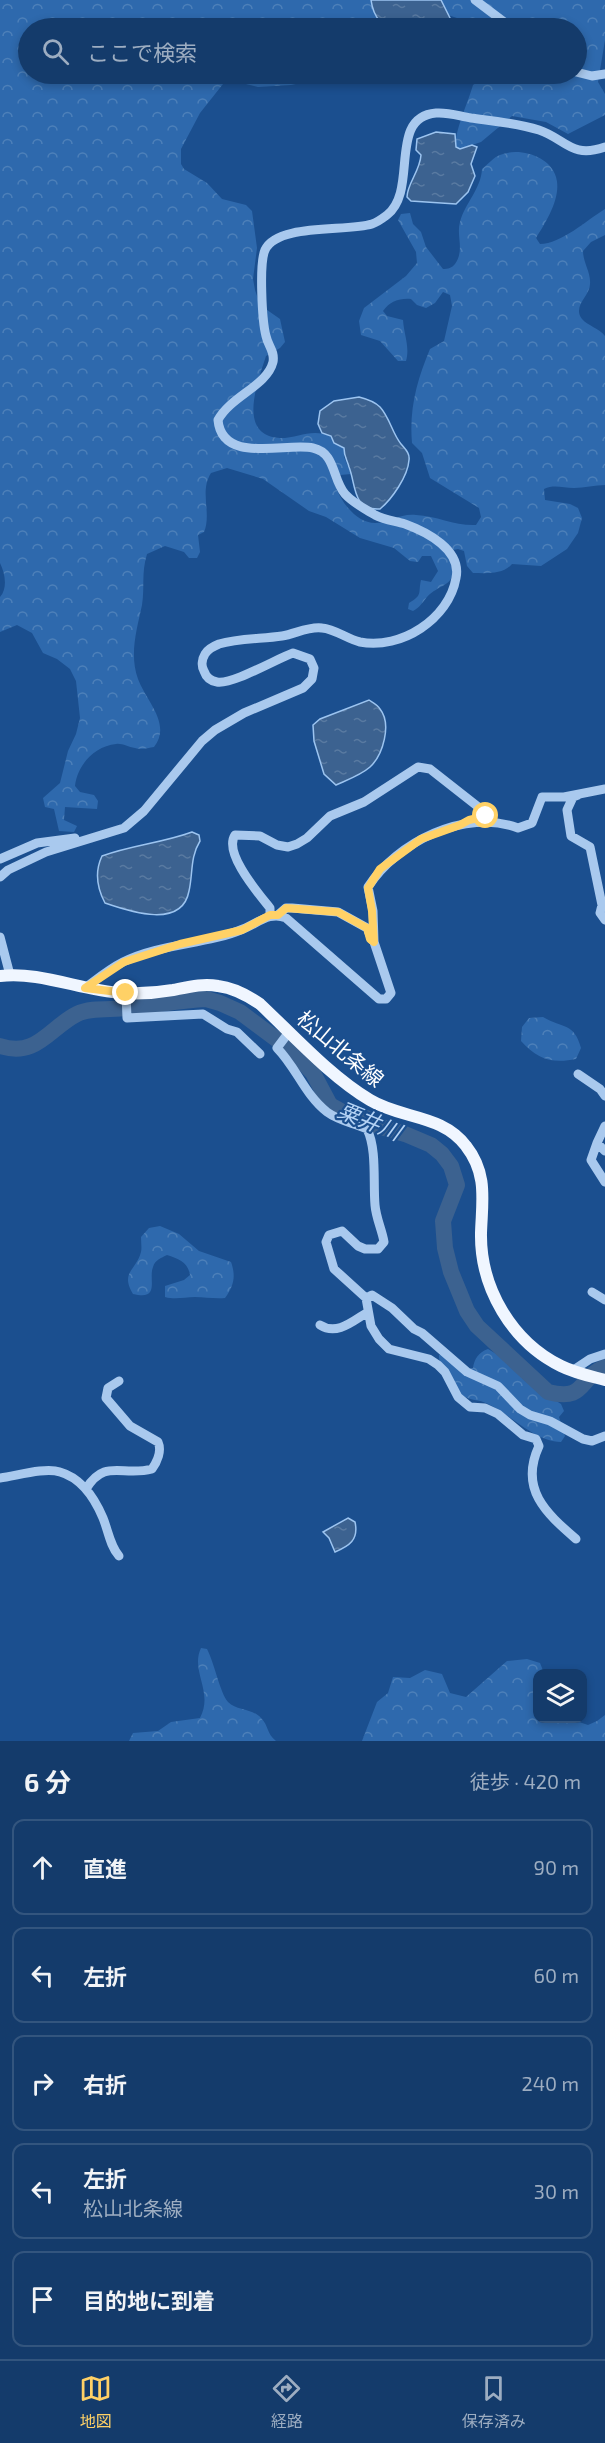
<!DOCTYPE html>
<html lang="ja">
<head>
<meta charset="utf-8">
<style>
  body { margin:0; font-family:"Exo 2","Noto Sans JP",sans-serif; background:#1d4271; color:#f1f3f6 }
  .controls { position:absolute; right:18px; bottom:18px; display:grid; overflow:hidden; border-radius:12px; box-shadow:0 3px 9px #0003 }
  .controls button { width:54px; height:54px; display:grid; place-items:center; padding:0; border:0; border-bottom:2px solid #33557e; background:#143b6b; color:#f1f3f6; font:30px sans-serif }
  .stop { position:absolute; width:18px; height:18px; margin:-14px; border:4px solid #ffd166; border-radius:50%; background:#fff }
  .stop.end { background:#ffd166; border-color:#fff; box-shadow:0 2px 6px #0008 }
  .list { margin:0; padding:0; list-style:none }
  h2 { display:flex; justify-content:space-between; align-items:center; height:78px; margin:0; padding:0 24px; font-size:26px }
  h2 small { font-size:20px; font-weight:400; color:#9dadc1 }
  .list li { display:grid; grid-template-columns:39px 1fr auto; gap:18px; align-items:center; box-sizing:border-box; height:96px; margin:0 12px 12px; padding:0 12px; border:2px solid #33557e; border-radius:12px }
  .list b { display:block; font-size:22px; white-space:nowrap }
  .list p { margin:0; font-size:20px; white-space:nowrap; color:#9dadc1 }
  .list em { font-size:20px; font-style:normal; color:#9dadc1 }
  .icon { flex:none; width:33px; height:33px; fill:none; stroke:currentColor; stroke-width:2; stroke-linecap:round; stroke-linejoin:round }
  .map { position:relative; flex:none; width:605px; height:1741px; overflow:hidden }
  .search { position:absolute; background:#143b6b; box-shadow:0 3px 9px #0003; left:18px; right:18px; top:18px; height:66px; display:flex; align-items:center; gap:15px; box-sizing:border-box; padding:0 21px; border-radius:33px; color:#9dadc1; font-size:22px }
  .sheet { height:618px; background:#143b6b }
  nav { display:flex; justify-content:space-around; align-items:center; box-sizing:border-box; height:84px; border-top:2px solid #33557e; background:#143b6b; font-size:16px; color:#9dadc1 }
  nav a { display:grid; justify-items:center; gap:3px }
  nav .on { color:#ffd166 }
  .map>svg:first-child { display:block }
  .forest { fill:url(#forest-crowns) }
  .water { fill:url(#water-ripples); stroke:#9cc4f0; stroke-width:1.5 }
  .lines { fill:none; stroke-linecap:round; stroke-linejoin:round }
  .river { stroke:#3c6290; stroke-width:16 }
  .minor { stroke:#a9c9ee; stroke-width:9 }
  .major { stroke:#f0f6ff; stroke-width:12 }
  .route { stroke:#ffd166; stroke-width:8 }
  .labels { text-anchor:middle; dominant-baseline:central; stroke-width:4.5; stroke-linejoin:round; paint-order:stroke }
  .street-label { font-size:21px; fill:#fff; stroke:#1b4f8f }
  .water-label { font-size:22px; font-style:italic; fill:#b5d3f5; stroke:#1b4f8f }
</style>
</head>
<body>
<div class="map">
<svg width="605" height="1741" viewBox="0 0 605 1741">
  <defs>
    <pattern id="forest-crowns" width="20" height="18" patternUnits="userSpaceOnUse" patternTransform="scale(1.5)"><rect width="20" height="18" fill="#2e69ad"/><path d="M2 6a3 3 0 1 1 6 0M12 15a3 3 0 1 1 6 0" fill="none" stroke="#4d80b9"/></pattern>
    <pattern id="water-ripples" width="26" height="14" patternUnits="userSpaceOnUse" patternTransform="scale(1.5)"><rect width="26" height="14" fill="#3c6290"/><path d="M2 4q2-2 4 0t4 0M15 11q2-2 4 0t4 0" fill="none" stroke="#597aa1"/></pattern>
  </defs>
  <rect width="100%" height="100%" fill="#1b4f8f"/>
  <path class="forest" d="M0,0H371C373,13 377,21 388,28H28V74H342L291,85L258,87L230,80L223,84L200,113L181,149V164L184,169L207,183L222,199L246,205L252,211L257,248L253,279L255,290L260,305L280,319L285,342L280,348L266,356C258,381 236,436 280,438C300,438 310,428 331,436L334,443L344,448V457L351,474L340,475L334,482C339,499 355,523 375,523C389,523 401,513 416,515C437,516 455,526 476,525L481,517L479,508L430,478L422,453L412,443C409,409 417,380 430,349L444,341L452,306L450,295L443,292L435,303L426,308L417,305L411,299C400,298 390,301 383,311L387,316L403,320C404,335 410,347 406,361H398L380,341L361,335L359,321L364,308L406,276L417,263L416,252L398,220L401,214L410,213L413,224L421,232L426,247L443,269C448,269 452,268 455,264C465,250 456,236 460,222C465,203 481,189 482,169C488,164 494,157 500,155C519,147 550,156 556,177C562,197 546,222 536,238L540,244C561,244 587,220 605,209V235L591,242L583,251C583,263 591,272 590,284C590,296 572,306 582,319C588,326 599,328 605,336V485C595,485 584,488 574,488C563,488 554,484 544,489L545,500L570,504L578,508L582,518L578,533L567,549L541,566L512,564C503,575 486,573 473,573L467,566L464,551L458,549L453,550L450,556C461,587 441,582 427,597C422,603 420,607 413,611L408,609L409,603C423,595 418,593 421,580L431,582L438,571L431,556H422L418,562L410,561L394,548L360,538L326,517L309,511L263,479L227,468L211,473C199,492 212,513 204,532L198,535L200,552L197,558H189L184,552L165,546L147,554C141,574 145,586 142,605C137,629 129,654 138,679C146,701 172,724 154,747C148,748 141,750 135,748C128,747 122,743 116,744C94,746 77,766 75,786L80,792L94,795L98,801L97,809L65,807L64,820L77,826L74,832L59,831L54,809L45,807L43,798L60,783L68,751L76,734L80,718L76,681L70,669L57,659L43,653L32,633L17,625L0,632V597C8,588 5,573 0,563Z
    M441,0H605V40L598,82L605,94V115L568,134L546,122L512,116L481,142L460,149L456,147C453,135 469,100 473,85L489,74H576V28H464L466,25L457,18L448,15Z
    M543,1017C563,1029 574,1022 581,1048L576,1059C552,1064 537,1059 521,1041L522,1027L529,1018Z
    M160,1226L179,1234L199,1251L231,1262C236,1276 234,1286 225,1298C215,1299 205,1297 195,1297C184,1297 176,1300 165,1297V1286L184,1280L190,1275C188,1262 179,1259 167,1255C161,1258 155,1260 153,1267C148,1279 161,1301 133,1294C120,1272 136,1271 141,1252C142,1248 141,1242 141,1237L149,1228Z
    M488,1349L503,1358L525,1381L561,1404L564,1411L559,1417L565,1436L561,1442C535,1442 511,1415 488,1404C479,1399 470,1401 462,1395C453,1387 438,1367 439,1355L445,1353L468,1369L473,1368C474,1359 479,1352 488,1349Z
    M201,1648L207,1649C214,1662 220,1693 228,1702C237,1711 252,1708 261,1718C269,1726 266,1733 276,1741H129L133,1733L158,1731L171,1722L200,1718C214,1692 190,1671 201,1648Z
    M527,1659L540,1663L544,1673L538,1674V1718L579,1719V1722L588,1725L597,1721L605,1715V1741H362L377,1702L388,1693L393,1677L410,1678L425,1670L442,1674L450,1693L466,1697L507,1661Z"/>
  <path class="water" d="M371,0H441L451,20C420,29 377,44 371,0Z
    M436,132L455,134L456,147L460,149L472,145L477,147L471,164L475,176L468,192L456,204L411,201L407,197C407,184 420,171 421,155L416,150L417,139Z
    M359,397C367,399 374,401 380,407C390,418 392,433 401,444C405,449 410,453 409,460C408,476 392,499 380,509C352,511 356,484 349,467C347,459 344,457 344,448L334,443L331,436L322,433L318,424L320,411L334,401Z
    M369,700C372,702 378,705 380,709C392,724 383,755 370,767C361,775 347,780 336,785L324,774L314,741L313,725L320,719Z
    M192,832L199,835L200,841C190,857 193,874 189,891C182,929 131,912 105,903C97,888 94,873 102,856C132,845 162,843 192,832Z
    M348,1518L355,1522C359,1540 349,1546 335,1552L329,1538L323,1532Z"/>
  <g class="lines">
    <path class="river" d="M0,1046C37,1058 49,1028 77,1014C91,1007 112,1010 127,1008C154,1006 179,1000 206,999L220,1003L240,1012L291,1050L313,1073L330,1105L348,1115L366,1118L378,1126L405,1134L431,1145L442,1154L451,1166L457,1185L443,1221L445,1248L451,1272L467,1311L477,1326L548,1392C587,1402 578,1377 605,1367"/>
    <path class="minor" d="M475,0L512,28
      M576,72L592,76L605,74
      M578,795L573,797L567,810L571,836L590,847L602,905L600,913L605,920
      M0,859L37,843L75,838
      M0,877L8,870L46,852L124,828L144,811L202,741L215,730L244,713L303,688L312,679L314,668L310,659L293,653C276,659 232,685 217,682C211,681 206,677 204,671C201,666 202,659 205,654C208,649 214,646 219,644C239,638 262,639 282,636C295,634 309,626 322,628C335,629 347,639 360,642C401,650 449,619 456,578C462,550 427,532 405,524C395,521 384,520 375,515C365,509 353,503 345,494C332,479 336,453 313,448C287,442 222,465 218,420C231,396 267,386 273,362C275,351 268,346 266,336C262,321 259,263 265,250C277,223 347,232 372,224C378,222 383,218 387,215C419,190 387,117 436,113C448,112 459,116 471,118C493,121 517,123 539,130C566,139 571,159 605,147
      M270,915V908C259,894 223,853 235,835L260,836L277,845L288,847L297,844L307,838L330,816L364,802L418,767L430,769L486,813V816
      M278,915L286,908H292L338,912L367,928L372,940
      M0,937L10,975
      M85,988C97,979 109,969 123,962C161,943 206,945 243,929C258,923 270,911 286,918L379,999H386L391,993L374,942L373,911L368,887C397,842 465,808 518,828L532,823L542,797H564L605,789
      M126,993L127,1018L203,1014L227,1029L237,1032L260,1054
      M289,1032L277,1048C296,1067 305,1095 327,1112C339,1121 354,1123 367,1129C377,1149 373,1182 375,1205C376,1218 382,1230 384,1242L378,1249H365L358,1246L342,1231L329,1235L326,1242L334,1269L366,1298L371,1326L379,1339L389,1349L429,1359L438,1365L445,1372L458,1397L470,1407L485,1408L498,1414L523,1435L536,1439L539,1446C519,1489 546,1513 576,1539
      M578,1074L600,1089L605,1096
      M597,1143L605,1126
      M605,1151L597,1143L591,1160L605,1182
      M592,1292L605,1300
      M366,1298L372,1295L392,1308L414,1329L422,1333L467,1372L498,1386L520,1409L530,1415L550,1421L583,1439L592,1441L605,1436
      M320,1325C337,1336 353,1321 368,1312
      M572,1371L590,1359L605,1354
      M0,1478C16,1476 45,1467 60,1472C81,1478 95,1499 103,1518C108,1530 110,1546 119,1556
      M86,1489C105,1458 122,1477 152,1469C157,1462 162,1451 158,1442L130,1426L106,1398L108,1388L119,1381"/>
    <path class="major" d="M0,976C41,971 82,991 122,993C139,994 156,993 173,990C188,987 203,983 218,986C234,988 247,995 260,1004C293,1035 331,1077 370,1100C401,1119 442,1114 466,1146C488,1174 482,1201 481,1233C480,1288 512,1342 561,1366C575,1373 590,1376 605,1380"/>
  </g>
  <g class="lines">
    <path class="route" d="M126,993L85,988L124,962L180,944L242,930L270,915H278L286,908L338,912L367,928L370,939L374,942L372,911L368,888L380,869L421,839L460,825L469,820L486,816"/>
  </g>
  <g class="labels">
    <g class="street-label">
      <text transform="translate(341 1048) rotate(40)">松山北条線</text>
    </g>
    <g class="water-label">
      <text transform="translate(370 1120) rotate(22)">粟井川</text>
    </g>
  </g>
</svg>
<div class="controls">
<button><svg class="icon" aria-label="layers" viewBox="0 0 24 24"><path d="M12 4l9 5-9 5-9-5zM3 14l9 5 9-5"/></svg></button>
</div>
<div class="stop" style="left:486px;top:816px"></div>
<div class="stop end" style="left:126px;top:993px"></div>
<div class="search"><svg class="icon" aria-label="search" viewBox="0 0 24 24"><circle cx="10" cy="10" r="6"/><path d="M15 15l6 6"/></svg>ここで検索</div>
</div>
<section class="sheet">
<h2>6 分<small>徒歩 · 420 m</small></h2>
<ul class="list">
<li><svg class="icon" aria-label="ahead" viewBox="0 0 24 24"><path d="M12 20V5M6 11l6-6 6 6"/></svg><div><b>直進</b></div><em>90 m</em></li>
<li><svg class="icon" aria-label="left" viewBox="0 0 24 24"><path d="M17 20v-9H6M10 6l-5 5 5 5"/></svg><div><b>左折</b></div><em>60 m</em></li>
<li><svg class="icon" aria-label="right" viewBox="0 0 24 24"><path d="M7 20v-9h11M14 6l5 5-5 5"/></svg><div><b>右折</b></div><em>240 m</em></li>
<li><svg class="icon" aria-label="left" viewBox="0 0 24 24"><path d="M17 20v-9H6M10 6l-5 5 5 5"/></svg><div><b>左折</b><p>松山北条線</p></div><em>30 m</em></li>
<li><svg class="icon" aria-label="arrive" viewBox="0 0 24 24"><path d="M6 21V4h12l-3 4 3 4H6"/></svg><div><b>目的地に到着</b></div></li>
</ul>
</section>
<nav>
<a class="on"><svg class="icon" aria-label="map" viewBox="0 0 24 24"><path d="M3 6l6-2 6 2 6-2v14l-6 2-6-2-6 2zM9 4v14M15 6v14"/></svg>地図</a>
<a><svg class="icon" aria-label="directions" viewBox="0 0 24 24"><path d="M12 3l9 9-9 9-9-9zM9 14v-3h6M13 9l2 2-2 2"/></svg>経路</a>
<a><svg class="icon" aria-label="saved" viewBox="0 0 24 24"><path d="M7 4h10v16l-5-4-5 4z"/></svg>保存済み</a>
</nav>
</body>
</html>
